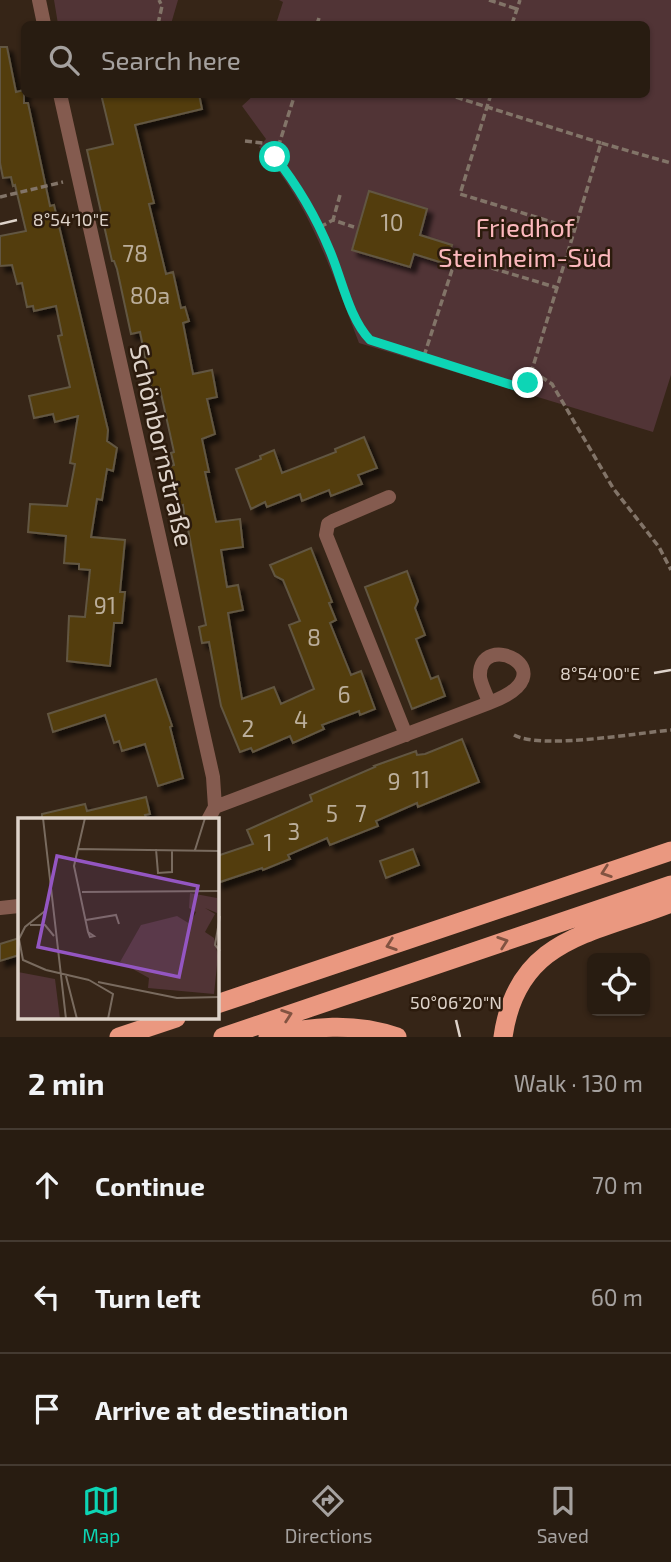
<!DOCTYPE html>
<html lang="en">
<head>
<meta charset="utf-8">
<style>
  body { margin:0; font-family:"Exo 2",sans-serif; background:#34291f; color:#f1f3f6 }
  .controls { position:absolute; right:21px; bottom:21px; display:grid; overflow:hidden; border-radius:10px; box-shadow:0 2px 5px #0004 }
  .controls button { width:63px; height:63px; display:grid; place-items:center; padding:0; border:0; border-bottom:2px solid #443a31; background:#281c11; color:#f1f3f6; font:35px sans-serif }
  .stop { position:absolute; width:21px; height:21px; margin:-16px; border:5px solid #0dd5b5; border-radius:50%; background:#fff }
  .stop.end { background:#0dd5b5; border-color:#fff; box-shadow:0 2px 7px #0008 }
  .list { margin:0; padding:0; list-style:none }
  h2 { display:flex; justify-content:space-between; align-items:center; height:91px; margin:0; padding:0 28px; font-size:30px }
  h2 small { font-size:23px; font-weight:400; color:#a5a19f }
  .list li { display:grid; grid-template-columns:46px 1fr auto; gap:21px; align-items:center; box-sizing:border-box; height:112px; padding:0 28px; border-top:2px solid #443a31 }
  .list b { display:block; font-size:26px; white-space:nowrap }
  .list em { font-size:23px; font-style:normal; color:#a5a19f }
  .icon { flex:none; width:38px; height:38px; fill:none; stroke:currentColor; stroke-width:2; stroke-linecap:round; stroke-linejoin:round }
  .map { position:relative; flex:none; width:671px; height:1037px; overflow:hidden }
  .search { position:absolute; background:#281c11; box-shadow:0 2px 5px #0004; left:21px; right:21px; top:21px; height:77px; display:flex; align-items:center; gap:18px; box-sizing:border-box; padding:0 24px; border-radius:10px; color:#a5a19f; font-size:26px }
  .sheet { height:427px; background:#281c11 }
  nav { display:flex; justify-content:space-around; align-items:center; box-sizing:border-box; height:98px; border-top:2px solid #443a31; background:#281c11; font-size:19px; color:#a5a19f }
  nav a { display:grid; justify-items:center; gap:4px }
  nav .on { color:#0dd5b5 }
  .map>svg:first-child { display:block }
  .green { fill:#513436 }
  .building { fill:#523d0e; stroke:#625742; stroke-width:2; filter:url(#shadow) }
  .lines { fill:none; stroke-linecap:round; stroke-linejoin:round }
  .path { stroke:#827468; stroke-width:3.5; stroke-dasharray:7 3.5; stroke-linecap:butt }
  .minor { stroke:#845b4f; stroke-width:14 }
  .trunk { stroke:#ea9880; stroke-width:19 }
  .oneway { stroke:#825341 }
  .route { stroke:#0dd5b5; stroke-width:9 }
  .ticks { fill:none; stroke:#ded3ca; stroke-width:2.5 }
  .labels { text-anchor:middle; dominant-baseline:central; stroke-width:5; stroke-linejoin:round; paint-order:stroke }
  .number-label { font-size:23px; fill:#bbae9b }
  .park-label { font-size:26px; fill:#fcb8bd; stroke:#2c1b0d }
  .street-label { font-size:26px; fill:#ded3ca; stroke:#2c1b0d }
  .inset-road { fill:none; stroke:#796b5f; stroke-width:2 }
  .view { fill:#9456c2; fill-opacity:0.15; stroke:#9456c2; stroke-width:3.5 }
  .inset-edge { fill:none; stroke:#ded3ca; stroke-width:3.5 }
  .ticks-label { font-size:18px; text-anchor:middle; fill:#ded3ca; stroke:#2c1b0d; stroke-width:5; stroke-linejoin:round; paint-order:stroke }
</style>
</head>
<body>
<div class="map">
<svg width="671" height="1037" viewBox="0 0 671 1037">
  <defs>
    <filter id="shadow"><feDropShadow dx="5.5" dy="5.5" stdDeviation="2" flood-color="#0009"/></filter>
  </defs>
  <rect width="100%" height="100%" fill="#362517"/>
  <path class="green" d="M54,0H178L171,24H164L158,21L142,24H58Z
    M279,0H671V375L653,432L359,343C332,273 310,203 259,147L266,139L242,106L255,94H646V24H276L283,2Z"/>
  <path class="building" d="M0,47H7L16,92L24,90V103H28L50,206L54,205L108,430L107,441L117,448L113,471L107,469L102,500L97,499L91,537L125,540L120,592H125L122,623H114L110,666L67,661L69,616L85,617L90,570L79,569V564L64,563L66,536L28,532L30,504L67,506L75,464L70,463L78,416L55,422L53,414L34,418L29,396L70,387L58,336L62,335L56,306L34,311L33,306L27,307L22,283L17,284L12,265L0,266V236L26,231L15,185L13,186L11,177L3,178L0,163Z
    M101,94H199L202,109L135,125L154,203L149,204L166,274L173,272L181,308L185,307L189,321L183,323L193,374L212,370L217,397L207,399L215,434L202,439L209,472H205L216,522L240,519L243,547L221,550L227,587L238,585L243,610L228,613L242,699L274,687L281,704L314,689L289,625L300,621L283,580L275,576L270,565L311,548L332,602L329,603L336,620L330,623L351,675L361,671L375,709L360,715L359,711L322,725L324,729L293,743L290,736L253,752L251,748L240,752L221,706L209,642L202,643L199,627L206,625L188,529H186L183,505L178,506L170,466L174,465L171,453L174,452L160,389L152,391L140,332L131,334L117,269L114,261H112L87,150L113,144Z
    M369,191L427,209L420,235L452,245L446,264L414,254L410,267L352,250Z
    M364,437L377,468L358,475L362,484L331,496L329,490L302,501L300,494L267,507L265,502L251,509L236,469L261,459L260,456L274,450L282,473L336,452L335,449Z
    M407,571L418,601L415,608L425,635L416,639L431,679L438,676L445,696L412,709L365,587Z
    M156,679L172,726L170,727L183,778L158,786L145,744L122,751L119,741L114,743L105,715L53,732L48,714Z
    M462,739L479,782L418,807L417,803L376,821L378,826L330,845L327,838L288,855L290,859L263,870L262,868L217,883V856L253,844L247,830L312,801L310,795L375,767L374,766L416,751L417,755L425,754Z
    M146,797L150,814L145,815L147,820H42V814L85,804L87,811Z
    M413,849L419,865L386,878L380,861Z
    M19,938V955L0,961V944Z"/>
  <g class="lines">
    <path class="path" d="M489,0L517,9
      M158,24L162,6L159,0
      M317,24L319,18
      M512,24L520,0
      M446,94L601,143
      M491,94L460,194L575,229
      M245,141L263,143C292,176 314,212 331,252C343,280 349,318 370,340L518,387L528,383L601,143L671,163
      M275,157L295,94
      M340,195L333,220L354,227
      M0,197L63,182
      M320,227L333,220
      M424,356L452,270L462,259L558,288
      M532,371L552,384L613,488L659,547L671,570
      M514,735C541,750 636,733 671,730"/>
    <path class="minor" d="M39,0L44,24
      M60,94L213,777L215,807L208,820
      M389,497L333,521L328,524L326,535L406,735
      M215,807L489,703C487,695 481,685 480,677C477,627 573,672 489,703
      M0,908L19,906"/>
    <path class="trunk" d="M217,1004L671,851
      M119,1037L176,1018
      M223,1037L671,885
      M268,1037C311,1026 354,1022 397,1037
      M503,1037C517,937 593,934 671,903"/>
  </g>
  <defs><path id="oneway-chevron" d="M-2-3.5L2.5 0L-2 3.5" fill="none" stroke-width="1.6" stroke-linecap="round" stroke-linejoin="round" transform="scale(1.75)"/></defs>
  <g class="oneway">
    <use href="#oneway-chevron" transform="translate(606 872) rotate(161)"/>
    <use href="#oneway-chevron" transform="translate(503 942) rotate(-19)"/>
    <use href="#oneway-chevron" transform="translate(391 945) rotate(161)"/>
    <use href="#oneway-chevron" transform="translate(287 1015) rotate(-19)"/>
  </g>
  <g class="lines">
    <path class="route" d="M275,157C298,186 316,217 330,251C342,279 349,318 370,340L518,387L528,383"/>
  </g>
  <path class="ticks" d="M0,224L17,220M654,673L671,670M456,1020L460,1037"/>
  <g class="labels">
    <g class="number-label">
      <text x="392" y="222">10</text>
      <text x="135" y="253">78</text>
      <text x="150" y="295">80a</text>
      <text x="105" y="605">91</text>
      <text x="314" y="637">8</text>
      <text x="344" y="694">6</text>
      <text x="301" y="719">4</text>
      <text x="248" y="728">2</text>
      <text x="421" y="779">11</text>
      <text x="394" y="781">9</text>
      <text x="332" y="813">5</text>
      <text x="361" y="813">7</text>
      <text x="294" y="831">3</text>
      <text x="268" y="842">1</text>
    </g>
    <g class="park-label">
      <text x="525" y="226">Friedhof<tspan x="525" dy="30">Steinheim-Süd</tspan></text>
    </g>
    <g class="street-label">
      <text transform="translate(163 445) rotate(77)">Schönbornstraße</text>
    </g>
  </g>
  <g transform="translate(18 818)">
    <rect width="201" height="201" fill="#362517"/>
    <path d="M172,75L199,80V95L187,90L197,96L187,114L196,120L200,138L196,176L130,170L131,160L102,144L123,107L159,98L172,106L178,94L171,90ZM0,154L37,161L42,201H0Z" fill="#513436"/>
    <path class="inset-road" d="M25,0L48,201M67,0L56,48L70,114L76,118L72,119L70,114M59,31L202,33M138,31L140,55L154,54V32M177,32L187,0M64,74L201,73M202,98L197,127L202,133M68,102L98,97L101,106M12,107H27L36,118M1,121L5,142L28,152M0,123L7,109L27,93L31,80M28,152L71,162M48,158L59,201M71,162L95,176L90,201M80,164L159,180L202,179"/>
    <path class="view" d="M39,38L180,68L161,159L20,129Z"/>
    <rect width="201" height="201" class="inset-edge"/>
  </g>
  <g class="ticks-label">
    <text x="71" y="226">8°54'10"E</text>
    <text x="600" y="680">8°54'00"E</text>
    <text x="456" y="1009">50°06'20"N</text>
  </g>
</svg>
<div class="controls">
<button><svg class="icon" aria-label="locate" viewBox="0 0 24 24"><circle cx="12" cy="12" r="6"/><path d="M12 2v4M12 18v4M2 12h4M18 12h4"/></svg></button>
</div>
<div class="stop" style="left:275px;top:157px"></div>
<div class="stop end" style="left:528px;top:383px"></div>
<div class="search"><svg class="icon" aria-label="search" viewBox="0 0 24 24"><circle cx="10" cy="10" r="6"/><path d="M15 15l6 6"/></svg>Search here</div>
</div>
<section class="sheet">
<h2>2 min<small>Walk · 130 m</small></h2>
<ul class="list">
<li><svg class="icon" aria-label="ahead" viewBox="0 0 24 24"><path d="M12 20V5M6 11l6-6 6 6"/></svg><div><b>Continue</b></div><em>70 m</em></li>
<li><svg class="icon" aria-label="left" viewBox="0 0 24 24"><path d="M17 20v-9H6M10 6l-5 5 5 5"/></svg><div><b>Turn left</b></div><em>60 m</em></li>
<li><svg class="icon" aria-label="arrive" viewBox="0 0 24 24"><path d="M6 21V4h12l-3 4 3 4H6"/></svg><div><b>Arrive at destination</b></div></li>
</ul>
</section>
<nav>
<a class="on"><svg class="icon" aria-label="map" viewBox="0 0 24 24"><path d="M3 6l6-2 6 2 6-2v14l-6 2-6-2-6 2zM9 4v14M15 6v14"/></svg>Map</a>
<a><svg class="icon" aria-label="directions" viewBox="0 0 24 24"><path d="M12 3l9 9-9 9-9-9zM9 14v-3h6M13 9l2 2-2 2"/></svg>Directions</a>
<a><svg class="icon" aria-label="saved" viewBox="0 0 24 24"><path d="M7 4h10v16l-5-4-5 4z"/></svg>Saved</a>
</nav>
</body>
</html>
